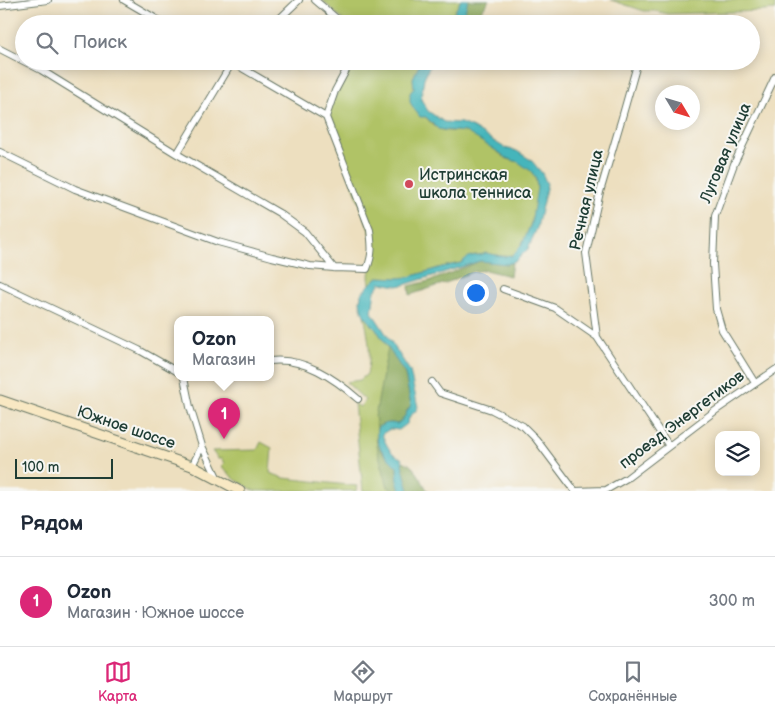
<!DOCTYPE html>
<html lang="ru">
<head>
<meta charset="utf-8">
<style>
  body { margin:0; font-family:"Balsamiq Sans",sans-serif; background:#f2f2f3; color:#1f2937 }
  .controls { position:absolute; right:15px; bottom:15px; display:grid; overflow:hidden; border-radius:10px; box-shadow:0 2px 12px #0003 }
  .controls button { width:45px; height:45px; display:grid; place-items:center; padding:0; border:0; border-bottom:1px solid #e0e1e3; background:#fff; color:#1f2937; font:25px sans-serif }
  .compass { position:absolute; left:655px; top:85px; width:45px; height:45px; border-radius:50%; background:#fff; box-shadow:0 2px 12px #0003; rotate:128deg }
  .scale { position:absolute; left:15px; bottom:12px; width:98px; box-sizing:border-box; padding-left:5px; border:2px solid #1f3d34; border-top:0; font-size:14px; line-height:18px; white-space:nowrap; color:#1f3d34; -webkit-text-stroke:4px #f6f6f2; paint-order:stroke }
  .you { position:absolute; left:475px; top:292px; width:18px; height:18px; margin:-12px; border:4px solid #fff; border-radius:50%; background:#1a73e8; box-shadow:0 0 0 8px #1a73e833 }
  .badge { display:grid; place-items:center; width:32px; height:32px; border-radius:50%; background:#db2777; color:#fff; font-size:16px; font-weight:700 }
  .pin { position:absolute; translate:-50% -41px; filter:drop-shadow(0 1px 2px #0008) }
  .pin::after { content:''; position:absolute; top:26px; width:18px; height:15px; background:inherit; clip-path:polygon(0 0,100% 0,50% 100%) }
  .popup { position:absolute; left:174px; top:316px; width:100px; height:65px; box-sizing:border-box; display:grid; place-content:center; border-radius:10px; background:#fff; filter:drop-shadow(0 1px 4px #0005); font-size:16px; white-space:nowrap; color:#747a83 }
  .popup b { font-size:19px; color:#1f2937 }
  .popup::after { content:''; position:absolute; left:50%; top:100%; margin-left:-10px; border:10px solid transparent; border-top-color:#fff }
  .list { margin:0; padding:0; list-style:none }
  h2 { display:flex; justify-content:space-between; align-items:center; height:65px; margin:0; padding:0 20px; font-size:21px }
  h2 small { font-size:16px; font-weight:400; color:#747a83 }
  .list li { display:grid; grid-template-columns:32px 1fr auto; gap:15px; align-items:center; box-sizing:border-box; height:90px; padding:0 20px; border-top:1px solid #e0e1e3 }
  .list b { display:block; font-size:19px; white-space:nowrap }
  .list p { margin:0; font-size:16px; white-space:nowrap; color:#747a83 }
  .list em { font-size:16px; font-style:normal; color:#747a83 }
  .icon { flex:none; width:28px; height:28px; fill:none; stroke:currentColor; stroke-width:2; stroke-linecap:round; stroke-linejoin:round }
  .map { position:relative; flex:none; width:775px; height:491px; overflow:hidden }
  .search { position:absolute; background:#fff; box-shadow:0 2px 12px #0003; left:15px; right:15px; top:15px; height:55px; display:flex; align-items:center; gap:12px; box-sizing:border-box; padding:0 18px; border-radius:28px; color:#747a83; font-size:19px }
  .sheet { height:155px; background:#fff }
  nav { display:flex; justify-content:space-around; align-items:center; box-sizing:border-box; height:70px; border-top:1px solid #e0e1e3; background:#fff; font-size:14px; color:#747a83 }
  nav a { display:grid; justify-items:center; gap:2px }
  nav .on { color:#db2777 }
  .map>svg:first-child { display:block }
  .green { fill:#b0c366; stroke:#68804d }
  .forest { fill:#8ca95b; stroke:#567348 }
  .water { fill:#45b5bb; stroke:#327978 }
  .lines { fill:none; stroke-linecap:round; stroke-linejoin:round }
  .street-casing { stroke:#677665; stroke-width:8 }
  .secondary-casing { stroke:#677665; stroke-width:11 }
  .street { stroke:#fff; stroke-width:6 }
  .secondary { stroke:#f8e8c3; stroke-width:9 }
  .poi-dot { fill:#d1495b; stroke:#f6f6f2; stroke-width:2 }
  .labels { text-anchor:middle; dominant-baseline:central; stroke-width:4; stroke-linejoin:round; paint-order:stroke }
  .street-label { font-size:16px; fill:#1f3d34; stroke:#f6f6f2 }
  .poi-label { font-size:16px; fill:#1f3d34; stroke:#f6f6f2; text-anchor:start }
</style>
</head>
<body>
<div class="map">
<svg width="775" height="491" viewBox="0 0 775 491">
  <rect width="100%" height="100%" fill="#f6f6f2"/>
  <filter id="ink" filterUnits="userSpaceOnUse"><feTurbulence type="fractalNoise" baseFrequency=".02" numOctaves="2"/><feDisplacementMap in="SourceGraphic" scale="10" xChannelSelector="R" yChannelSelector="G"/><feConvolveMatrix kernelMatrix="1 2 1 2 8 2 1 2 1" color-interpolation-filters="sRGB"/></filter>
  <filter id="wash" filterUnits="userSpaceOnUse"><feTurbulence type="fractalNoise" baseFrequency=".0096" numOctaves="4" result="noise"/><feDisplacementMap in="SourceGraphic" scale="20" xChannelSelector="R" yChannelSelector="G"/><feGaussianBlur stdDeviation="1.12" result="paint"/><feColorMatrix in="noise" values="0 0 0 0 0 0 0 0 0 0 0 0 0 0 0 0 0 1.4 0 .05"/><feComposite in="paint" operator="in"/></filter>
  <g filter="url(#wash)">
    <rect width="100%" height="100%" fill="#eddfbf"/>
    <path class="green" d="M322,0H461L448,24H347Z
      M611,0H775V10L764,11L668,14L655,11H644Z
      M354,61H421L413,78L414,88L410,93C418,105 426,122 439,129C447,133 457,130 465,132C473,134 497,151 504,157C508,160 513,160 518,162C522,164 528,168 531,171C545,185 531,228 522,243C513,261 503,256 486,253L484,255H474L461,263L442,267L409,277L399,278L378,277L370,284C367,270 372,268 375,256C376,252 375,247 374,243L328,115V110Z
      M364,315L378,332L405,374L377,428C375,447 385,455 397,467L398,485L401,491H363L354,403L360,407L365,400L346,382L360,380L367,374C372,354 368,335 364,315Z
      M261,442L272,448L270,473L284,478L357,486L356,491H255L236,480L221,467L224,464L222,459H218L212,451L257,450Z"/>
    <path class="forest" d="M468,0H489L482,10L473,19L464,17V12Z
      M480,261L507,264L512,263L510,276L485,270L472,272L446,283L410,295L409,286L433,280Z
      M388,347L405,374L411,405L406,412L404,419L397,424C389,422 384,423 377,428L375,417Z
      M376,437L381,451L397,467L398,485L401,491H395L388,487L378,452Z
      M403,461C415,465 421,479 427,490L429,491H409L402,464Z"/>
    <path class="water" d="M461,0H468C465,9 465,17 459,24H448Z
      M421,61H432L424,78L421,99L428,111L444,122L461,123L473,128L505,148L517,151L531,160L542,173L547,184L537,228L528,249L516,261L507,264L480,261L404,285L397,286L381,283L375,291L372,312L410,371L418,407L415,412L410,416L407,424L399,430L390,429L382,434C386,444 390,454 401,458L403,461L402,464L409,491H401L398,485L397,467C385,454 375,448 377,428C384,423 389,422 397,424C406,418 405,413 411,405L405,374L378,332L364,315L362,311L360,302L361,294L372,282L378,277L399,278L409,277L442,267L461,263C470,253 476,257 486,253L505,257L508,255L511,256L515,253L522,244L531,224L537,188L536,179L531,171L518,162L506,158L500,153L466,132L444,130L438,129L426,117H420L414,109L410,102V93L414,88L413,78Z"/>
  </g>
  <g filter="url(#ink)">
    <g class="lines">
      <g class="street-casing">
        <path id="street" d="M124,0L165,24
          M315,0L343,24
          M0,6L48,0
          M274,24L299,0
          M670,24H671
          M0,49L41,70L177,154L279,213L305,232L334,268
          M230,61L326,117
          M638,61L623,114L600,192L586,253L597,337L669,446
          M0,152L75,189L218,242L272,257L310,266L334,268L367,269C373,253 372,247 370,230L326,117L335,91L351,61
          M177,154L233,61
          M0,284L139,350L178,372
          M503,289L555,308L597,337
          M270,361C304,357 334,378 358,399
          M184,378L190,407L202,446L192,466
          M432,382L440,393L492,410L523,426L536,439L575,491
          M755,383L722,330L716,309L713,264L715,216L734,164L775,77
          M202,446L218,479
          M575,491L606,490L627,478L715,411L775,370"/>
      </g>
      <g class="secondary-casing">
        <path id="secondary" d="M0,400L192,466L240,491"/>
      </g>
      <use href="#street" class="street"/>
      <use href="#secondary" class="secondary"/>
    </g>
  </g>
  <circle class="poi-dot" cx="409" cy="184" r="5"/>
  <g class="labels">
    <g class="street-label">
      <text transform="translate(726 153) rotate(-67)">Луговая улица</text>
      <text transform="translate(587 200) rotate(-77)">Речная улица</text>
      <text transform="translate(682 420) rotate(-37)">проезд Энергетиков</text>
      <text transform="translate(126 428) rotate(19)">Южное шоссе</text>
    </g>
    <g class="poi-label">
      <text x="419" y="175">Истринская<tspan x="419" dy="18">школа тенниса</tspan></text>
    </g>
  </g>
</svg>
<div class="controls">
<button><svg class="icon" aria-label="layers" viewBox="0 0 24 24"><path d="M12 4l9 5-9 5-9-5zM3 14l9 5 9-5"/></svg></button>
</div>
<svg class="compass" viewBox="-18 -18 36 36"><path d="M0-13l5 13h-10z" fill="#e53935"/><path d="M0 13l5-13h-10z" fill="#747a83"/></svg>
<div class="scale">100 m</div>
<div class="you"></div>
<div class="pin badge" style="left:224px;top:439px">1</div>
<div class="popup"><b>Ozon</b>Магазин</div>
<div class="search"><svg class="icon" aria-label="search" viewBox="0 0 24 24"><circle cx="10" cy="10" r="6"/><path d="M15 15l6 6"/></svg>Поиск</div>
</div>
<section class="sheet">
<h2>Рядом<small></small></h2>
<ul class="list">
<li><span class="badge">1</span><div><b>Ozon</b><p>Магазин · Южное шоссе</p></div><em>300 m</em></li>
</ul>
</section>
<nav>
<a class="on"><svg class="icon" aria-label="map" viewBox="0 0 24 24"><path d="M3 6l6-2 6 2 6-2v14l-6 2-6-2-6 2zM9 4v14M15 6v14"/></svg>Карта</a>
<a><svg class="icon" aria-label="directions" viewBox="0 0 24 24"><path d="M12 3l9 9-9 9-9-9zM9 14v-3h6M13 9l2 2-2 2"/></svg>Маршрут</a>
<a><svg class="icon" aria-label="saved" viewBox="0 0 24 24"><path d="M7 4h10v16l-5-4-5 4z"/></svg>Сохранённые</a>
</nav>
</body>
</html>
